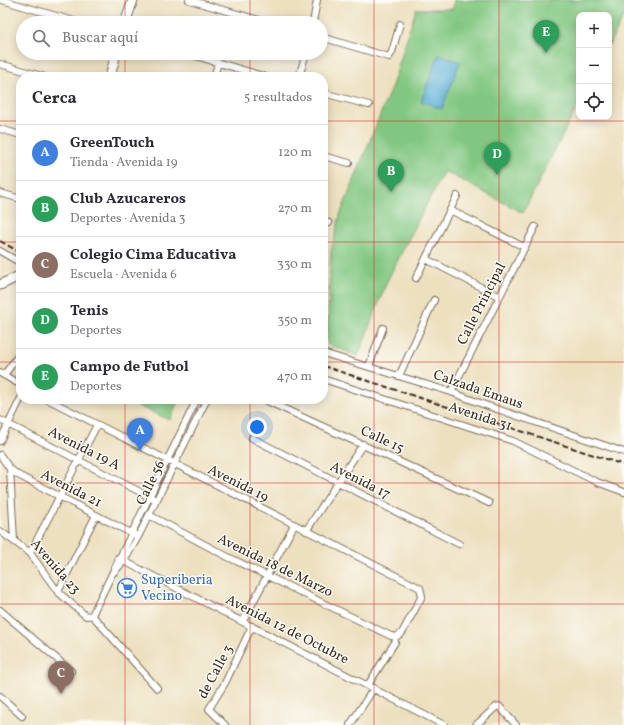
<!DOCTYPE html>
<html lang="es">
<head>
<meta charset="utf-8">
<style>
  body { margin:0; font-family:Vollkorn,serif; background:#f7f7f7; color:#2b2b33 }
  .controls { position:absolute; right:12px; top:12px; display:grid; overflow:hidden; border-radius:8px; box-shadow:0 2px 10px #0003 }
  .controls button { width:36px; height:36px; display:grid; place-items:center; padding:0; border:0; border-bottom:1px solid #e1e1e2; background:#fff; color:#2b2b33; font:20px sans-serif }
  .you { position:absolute; left:257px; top:427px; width:14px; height:14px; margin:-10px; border:3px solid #fff; border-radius:50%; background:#1a73e8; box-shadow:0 0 0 6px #1a73e833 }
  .badge { display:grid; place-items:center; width:26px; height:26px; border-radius:50%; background:#d1495b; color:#fff; font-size:13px; font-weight:700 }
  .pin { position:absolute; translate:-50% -33px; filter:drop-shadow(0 1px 2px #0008) }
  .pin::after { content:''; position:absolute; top:21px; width:14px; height:12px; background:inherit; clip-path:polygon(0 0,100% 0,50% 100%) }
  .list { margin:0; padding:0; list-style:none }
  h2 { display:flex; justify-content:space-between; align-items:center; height:52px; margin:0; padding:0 16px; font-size:17px }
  h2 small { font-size:13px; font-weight:400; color:#7c7c81 }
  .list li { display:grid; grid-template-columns:26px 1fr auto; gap:12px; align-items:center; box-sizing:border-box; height:56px; padding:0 16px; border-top:1px solid #e1e1e2 }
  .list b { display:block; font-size:15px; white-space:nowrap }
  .list p { margin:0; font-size:13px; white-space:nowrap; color:#7c7c81 }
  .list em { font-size:13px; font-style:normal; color:#7c7c81 }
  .icon { flex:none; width:22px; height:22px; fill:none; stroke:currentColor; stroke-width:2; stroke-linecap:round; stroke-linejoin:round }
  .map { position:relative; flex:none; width:624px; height:725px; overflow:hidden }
  .search { position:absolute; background:#fff; box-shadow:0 2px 10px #0003; left:16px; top:16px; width:312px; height:44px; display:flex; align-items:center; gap:10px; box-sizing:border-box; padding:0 14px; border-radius:22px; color:#7c7c81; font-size:15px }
  .panel { position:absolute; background:#fff; box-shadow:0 2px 10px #0003; left:16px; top:72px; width:312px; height:332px; border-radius:16px }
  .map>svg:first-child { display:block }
  .green { fill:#82c781; stroke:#5e7850 }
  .water { fill:#5aafd6; stroke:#4a6c7a }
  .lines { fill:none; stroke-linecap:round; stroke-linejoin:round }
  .street-casing { stroke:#796a56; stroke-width:8 }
  .secondary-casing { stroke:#796a56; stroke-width:11 }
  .street { stroke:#fff; stroke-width:6 }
  .secondary { stroke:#fff; stroke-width:9 }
  .rail { stroke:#3b2a1e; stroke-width:2; stroke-dasharray:6 3; stroke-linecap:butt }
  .grid { fill:none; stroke:#d62828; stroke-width:1; stroke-opacity:0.55 }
  .labels { text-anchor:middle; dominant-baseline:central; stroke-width:3; stroke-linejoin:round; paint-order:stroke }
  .street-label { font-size:14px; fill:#3b2a1e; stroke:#fdfcf7 }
  .shop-label { font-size:14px; fill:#366cbe; stroke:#fdfcf7; text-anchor:start }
</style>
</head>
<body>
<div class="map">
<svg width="624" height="725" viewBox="0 0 624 725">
  <rect width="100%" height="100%" fill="#fdfcf7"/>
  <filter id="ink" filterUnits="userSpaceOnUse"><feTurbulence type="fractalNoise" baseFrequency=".025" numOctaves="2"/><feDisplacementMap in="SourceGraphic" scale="8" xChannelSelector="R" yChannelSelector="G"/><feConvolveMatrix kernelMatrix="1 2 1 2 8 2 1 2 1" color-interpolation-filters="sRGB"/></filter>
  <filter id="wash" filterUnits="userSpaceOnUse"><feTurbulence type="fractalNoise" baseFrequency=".012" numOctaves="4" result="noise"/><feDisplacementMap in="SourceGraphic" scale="16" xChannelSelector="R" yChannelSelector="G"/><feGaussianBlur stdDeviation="0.9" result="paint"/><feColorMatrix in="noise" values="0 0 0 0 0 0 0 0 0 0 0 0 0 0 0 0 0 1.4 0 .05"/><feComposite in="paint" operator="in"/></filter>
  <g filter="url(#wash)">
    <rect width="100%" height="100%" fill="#ede0bf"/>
    <path class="green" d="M454,0H617L624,3V16L609,45V15H579V103L523,213L444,171L388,279L358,356L327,344L331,251L340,215L393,83L416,9H453Z
      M122,399H179L170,420Z"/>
    <path class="water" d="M439,54L460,62L442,109L421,101Z"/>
  </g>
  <g filter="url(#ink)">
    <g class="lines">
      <g class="street-casing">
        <path id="street" d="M2,0L80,23
          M189,0L269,23
          M313,23L317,0
          M321,37L389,57L392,52L400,24
          M186,53L266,77
          M0,64L45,77
          M214,77L218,63
          M299,77L306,53
          M323,93L369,105
          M0,129L21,135
          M323,156L349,163
          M0,193L21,199
          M450,210L524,247
          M323,221L329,223
          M0,251L21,263
          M426,259L498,296
          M416,278L457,196
          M323,353L451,392L485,405L624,452
          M369,366L383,328
          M0,373L21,385
          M4,375L21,352
          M399,376L434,300
          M323,379L513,441L597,482L624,492
          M451,392L535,227
          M47,399L420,588L422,596L402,633L396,637L391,636L228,557L149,515
          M265,400L489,503
          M0,420L152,498
          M252,438L459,544
          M0,441L21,398
          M0,455L10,469L18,475L135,535
          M10,469L14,540
          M0,531L30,553L58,592L86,616L92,615
          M306,531L363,444
          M30,553L97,425
          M118,558L444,725
          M114,572L124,561L138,537L207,399
          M58,592L96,515
          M0,610L71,671
          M92,615L197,399
          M92,615L157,688
          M243,621L294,525
          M368,685L395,642
          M0,696L22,716
          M225,725L209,709L225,683L252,626
          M350,725L374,688
          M476,725L496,707L499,706L516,725"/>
      </g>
      <g class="secondary-casing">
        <path id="secondary" d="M125,23L133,0
          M110,77L116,53
          M0,285L21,275"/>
      </g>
      <use href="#street" class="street"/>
      <use href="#secondary" class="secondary"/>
      <path class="rail" d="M0,241L21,253
        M323,366L624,465"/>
    </g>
  </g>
  <path class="grid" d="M125,0V23M250,0V23M374,0V725M499,0V725M125,53V77M250,53V77M0,121H21M323,121H624M0,242H21M323,242H624M0,362H21M323,362H624M125,399V725M250,399V725M0,483H624M0,604H624"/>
  <defs>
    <g id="supermarket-ring" transform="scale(1)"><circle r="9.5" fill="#fdfcf7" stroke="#3f7fe0" stroke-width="1.5"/><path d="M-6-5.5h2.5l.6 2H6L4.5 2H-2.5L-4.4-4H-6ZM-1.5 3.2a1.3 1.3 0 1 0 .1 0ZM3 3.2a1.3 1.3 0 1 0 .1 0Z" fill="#3f7fe0"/></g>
  </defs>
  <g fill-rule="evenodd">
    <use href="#supermarket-ring" x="127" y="588"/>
  </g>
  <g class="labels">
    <g class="street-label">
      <text transform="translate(482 304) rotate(-63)">Calle Principal</text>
      <text transform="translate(478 390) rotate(19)">Calzada Emaus</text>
      <text transform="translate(480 417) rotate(18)">Avenida 31</text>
      <text transform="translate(382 440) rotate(25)">Calle 15</text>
      <text transform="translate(84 449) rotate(27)">Avenida 19 A</text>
      <text transform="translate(360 481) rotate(27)">Avenida 17</text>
      <text transform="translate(151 483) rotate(-64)">Calle 56</text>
      <text transform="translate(238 484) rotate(27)">Avenida 19</text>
      <text transform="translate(71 489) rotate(27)">Avenida 21</text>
      <text transform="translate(275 566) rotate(26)">Avenida 18 de Marzo</text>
      <text transform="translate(55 567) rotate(49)">Avenida 23</text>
      <text transform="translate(287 630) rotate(27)">Avenida 12 de Octubre</text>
      <text transform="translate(216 672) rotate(-62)">de Calle 3</text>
    </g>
    <g class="shop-label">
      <text x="141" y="580">Superiberia<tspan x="141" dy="16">Vecino</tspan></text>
    </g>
  </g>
</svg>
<div class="controls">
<button>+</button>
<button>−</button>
<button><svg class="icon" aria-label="locate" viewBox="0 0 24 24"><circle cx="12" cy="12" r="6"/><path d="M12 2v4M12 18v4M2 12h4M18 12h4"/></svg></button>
</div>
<div class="you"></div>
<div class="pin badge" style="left:140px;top:451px;background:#3f7fe0">A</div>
<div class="pin badge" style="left:391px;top:192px;background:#2e9e5b">B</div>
<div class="pin badge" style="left:61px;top:694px;background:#8d6e63">C</div>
<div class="pin badge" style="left:497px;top:175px;background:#2e9e5b">D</div>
<div class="pin badge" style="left:546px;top:53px;background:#2e9e5b">E</div>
<div class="search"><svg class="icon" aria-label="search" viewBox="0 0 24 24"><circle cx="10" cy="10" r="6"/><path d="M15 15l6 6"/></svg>Buscar aquí</div>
<section class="panel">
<h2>Cerca<small>5 resultados</small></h2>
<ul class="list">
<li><span class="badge" style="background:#3f7fe0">A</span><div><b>GreenTouch</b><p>Tienda · Avenida 19</p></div><em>120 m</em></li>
<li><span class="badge" style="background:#2e9e5b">B</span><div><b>Club Azucareros</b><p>Deportes · Avenida 3</p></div><em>270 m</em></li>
<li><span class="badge" style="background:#8d6e63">C</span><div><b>Colegio Cima Educativa</b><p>Escuela · Avenida 6</p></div><em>330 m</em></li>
<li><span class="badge" style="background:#2e9e5b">D</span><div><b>Tenis</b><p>Deportes</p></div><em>350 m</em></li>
<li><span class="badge" style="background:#2e9e5b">E</span><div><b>Campo de Futbol</b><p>Deportes</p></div><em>470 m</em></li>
</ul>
</section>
</div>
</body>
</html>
